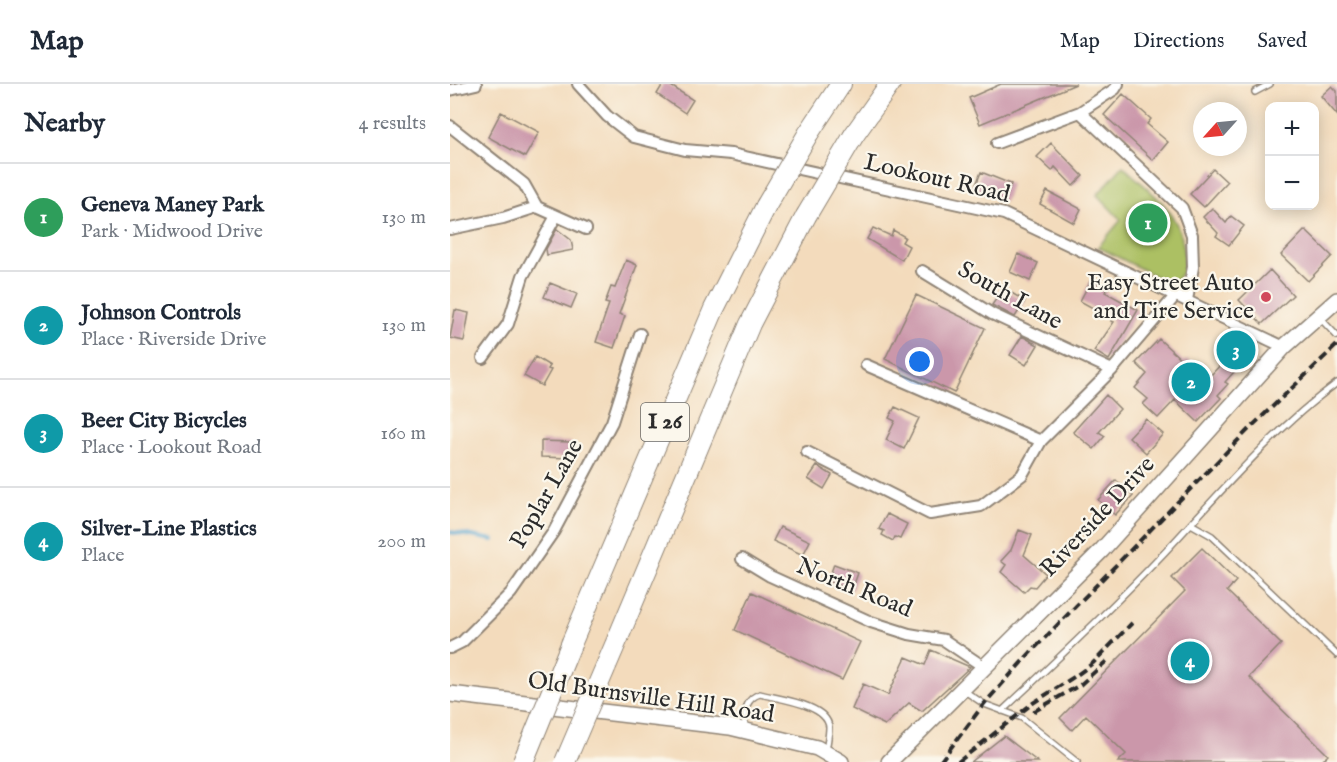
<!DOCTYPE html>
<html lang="en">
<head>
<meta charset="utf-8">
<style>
  body { margin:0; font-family:"IM FELL English",serif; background:#f6f6f7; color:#1f2937 }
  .controls { position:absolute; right:18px; top:18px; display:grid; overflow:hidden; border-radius:12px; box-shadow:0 3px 15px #0003 }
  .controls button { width:54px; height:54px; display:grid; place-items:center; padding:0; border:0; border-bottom:2px solid #e0e1e3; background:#fff; color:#1f2937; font:30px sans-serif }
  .compass { position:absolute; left:743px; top:18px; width:54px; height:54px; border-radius:50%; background:#fff; box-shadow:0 3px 15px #0003; rotate:243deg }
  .you { position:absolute; left:470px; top:278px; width:21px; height:21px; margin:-15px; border:4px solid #fff; border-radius:50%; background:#1a73e8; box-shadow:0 0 0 9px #1a73e833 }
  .badge { display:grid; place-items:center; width:39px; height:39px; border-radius:50%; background:#ea580c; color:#fff; font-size:20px; font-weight:700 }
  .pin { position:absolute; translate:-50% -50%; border:3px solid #fff; box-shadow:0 2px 6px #0006 }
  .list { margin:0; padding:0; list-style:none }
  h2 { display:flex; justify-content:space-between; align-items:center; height:78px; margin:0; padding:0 24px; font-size:26px }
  h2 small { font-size:20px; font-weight:400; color:#747a83 }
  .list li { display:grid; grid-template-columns:39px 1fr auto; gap:18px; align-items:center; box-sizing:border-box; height:108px; padding:0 24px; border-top:2px solid #e0e1e3 }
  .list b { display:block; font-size:22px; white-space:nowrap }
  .list p { margin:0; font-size:20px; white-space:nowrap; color:#747a83 }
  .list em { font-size:20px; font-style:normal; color:#747a83 }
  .map { position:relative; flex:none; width:887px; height:678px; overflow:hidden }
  header { display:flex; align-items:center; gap:36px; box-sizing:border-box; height:84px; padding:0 30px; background:#fff; border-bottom:2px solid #e0e1e3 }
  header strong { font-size:28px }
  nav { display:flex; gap:33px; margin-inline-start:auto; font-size:21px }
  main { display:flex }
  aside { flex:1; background:#fff }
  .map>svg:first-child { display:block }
  .green { fill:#acc064; stroke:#6c7648; stroke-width:1.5 }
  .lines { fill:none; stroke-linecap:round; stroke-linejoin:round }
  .stream { stroke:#54a4ce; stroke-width:4 }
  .building { fill:#cb97aa }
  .lane-casing { stroke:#8f8374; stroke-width:8 }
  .street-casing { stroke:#8f8374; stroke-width:14 }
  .secondary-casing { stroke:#8f8374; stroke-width:18 }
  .highway-casing { stroke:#8f8374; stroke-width:22 }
  .lane { stroke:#fff; stroke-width:5 }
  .street { stroke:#fff; stroke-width:10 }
  .secondary { stroke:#fff; stroke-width:15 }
  .highway { stroke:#fff; stroke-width:20 }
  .rail { stroke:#2b2b2b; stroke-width:4; stroke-dasharray:9 4.5; stroke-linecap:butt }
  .highway-bridge-casing { stroke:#8f8374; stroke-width:22; stroke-linecap:butt }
  .highway-bridge { stroke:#fff; stroke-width:20 }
  .poi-dot { fill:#d1495b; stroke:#fbf7ec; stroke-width:2 }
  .labels { text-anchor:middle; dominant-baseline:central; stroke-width:4.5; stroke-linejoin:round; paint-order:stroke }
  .shield { fill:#fbf7ec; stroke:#696865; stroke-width:1.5 }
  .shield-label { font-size:22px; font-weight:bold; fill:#2b2b2b }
  .street-label { font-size:24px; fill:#2b2b2b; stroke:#fbf7ec }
  .poi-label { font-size:24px; fill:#2b2b2b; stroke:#fbf7ec; text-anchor:end }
</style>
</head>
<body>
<header>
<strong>Map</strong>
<nav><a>Map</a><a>Directions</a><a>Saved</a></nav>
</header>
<main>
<aside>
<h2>Nearby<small>4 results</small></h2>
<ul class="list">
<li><span class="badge" style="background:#2e9e5b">1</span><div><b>Geneva Maney Park</b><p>Park · Midwood Drive</p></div><em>130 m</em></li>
<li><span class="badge" style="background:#0f9aa8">2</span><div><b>Johnson Controls</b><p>Place · Riverside Drive</p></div><em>130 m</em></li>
<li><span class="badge" style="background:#0f9aa8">3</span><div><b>Beer City Bicycles</b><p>Place · Lookout Road</p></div><em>160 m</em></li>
<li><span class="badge" style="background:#0f9aa8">4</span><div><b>Silver-Line Plastics</b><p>Place</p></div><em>200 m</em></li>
</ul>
</aside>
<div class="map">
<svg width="887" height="678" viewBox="0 0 887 678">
  <rect width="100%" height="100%" fill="#fbf7ec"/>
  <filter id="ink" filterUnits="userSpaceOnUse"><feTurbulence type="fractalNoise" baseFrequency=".0167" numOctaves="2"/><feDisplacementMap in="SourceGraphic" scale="12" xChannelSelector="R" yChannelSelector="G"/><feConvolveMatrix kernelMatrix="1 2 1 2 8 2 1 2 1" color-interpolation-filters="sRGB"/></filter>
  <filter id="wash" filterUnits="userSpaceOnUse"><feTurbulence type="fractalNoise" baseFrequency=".008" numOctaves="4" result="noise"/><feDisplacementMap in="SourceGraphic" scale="24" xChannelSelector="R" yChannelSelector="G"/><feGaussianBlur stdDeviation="1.35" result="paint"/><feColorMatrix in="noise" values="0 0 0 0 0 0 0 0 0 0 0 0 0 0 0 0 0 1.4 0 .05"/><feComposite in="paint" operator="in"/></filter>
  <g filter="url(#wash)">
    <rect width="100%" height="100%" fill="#f3dbbc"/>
    <path class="green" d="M673,82C703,111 732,127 734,172C735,183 733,190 725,197H715L648,163L671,136L647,111Z"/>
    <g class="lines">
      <path class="stream" d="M0,448L43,456"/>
    </g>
    <g id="blocks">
      <path class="building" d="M213,0H218L243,16L235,29L207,10Z
        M551,0H626L530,40L519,14Z
        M882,2L887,7V31L871,12Z
        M673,10L701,35L697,40L718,58L703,76L654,31Z
        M51,28L89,48L75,73L38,53Z
        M601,59L633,92L623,102L605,83L602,87L587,73Z
        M763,85L777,98L754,123L740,110Z
        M531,88L561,100L555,118L524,106Z
        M597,107L631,125L624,139L590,120Z
        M762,124L776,139L781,132L794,142L779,161L766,152L768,149L753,133Z
        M423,144L441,152L443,146L455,153L452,158L459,162L452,176L417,155Z
        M107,145L121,156L123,166L97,171L96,165Z
        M855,146L882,172L858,197L831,171Z
        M568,170L588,179L580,197L560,188Z
        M176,176L187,181L169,230L175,232L164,264L146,258L159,220L155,219L161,203L165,204Z
        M820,186L843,211L812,240L789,216Z
        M641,196L657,205L655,208L688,226L659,276L644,267L664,238L661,237L663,235L630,217Z
        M100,199L127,210L121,224L94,213Z
        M560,208L575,217L565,233L542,221L550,209L557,214Z
        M466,211L535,244L504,309L435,275Z
        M5,226L19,229L14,257L0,254Z
        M785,248L805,264L775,298L778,300L768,311L771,314L748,338L725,316L708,334L693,320L698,315L685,304L697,290L686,279L709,255L734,278L737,275L758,294L776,275L768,268Z
        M572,252L588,261L576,281L560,271Z
        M85,273L100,282L98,285L101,286L92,302L74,292Z
        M656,311L670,325L649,348L655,352L644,365L623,348Z
        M445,323L469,334L454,365L436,356L445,337L439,334Z
        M696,335L713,350L696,369L679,353Z
        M91,357L121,358L120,374L91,373Z
        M367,382L382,391L374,405L358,395Z
        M666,396L683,412L665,431L648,416Z
        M437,430L457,440L450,455L445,453L443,457L432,451L434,447L429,445Z
        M330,443L360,457L353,471L323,457Z
        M569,446L582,451L574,471L596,490L585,503L580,502L574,508L551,488L556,481L551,477L561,466Z
        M752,464L786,497L777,507L831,560L799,593L878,671L871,678H668L676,670L636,631L622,646L610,634L735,507L722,494Z
        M384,480L408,489L402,506L378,497Z
        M302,508L410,558L392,596L285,546Z
        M481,566L520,583L472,627L459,619L435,641L402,625L413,600L438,611L456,573L475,581Z
        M554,652L588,678H521Z"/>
    </g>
  </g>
  <g filter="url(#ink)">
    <use href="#blocks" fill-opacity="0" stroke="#8f8374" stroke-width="1.5"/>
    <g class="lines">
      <g class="lane-casing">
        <path id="lane" d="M805,8L820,0
          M869,233L887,252
          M741,440L762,452L887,571
          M513,606L534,620L572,634L627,678
          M552,627C608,575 663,523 715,468C769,410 823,346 887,299
          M294,646C296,631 293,615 310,610C328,615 377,620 379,643C379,651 377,660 376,667"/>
      </g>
      <g class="street-casing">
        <path id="street" d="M128,0L157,32L184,53L235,66L281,70L554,130L834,263
          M0,6L26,0
          M630,28L732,124L742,151L743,183L737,216
          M0,42L74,100L87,123
          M547,59L630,28L665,5L668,0
          M0,145L53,134L87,123L136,145
          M472,187L542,230L662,286
          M33,274L58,240L73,192L106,132
          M416,281L591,357
          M357,368L480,430L531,422L572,391L591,357L662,286L726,211
          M292,475L320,492L421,538L459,550L494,556L534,583
          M0,564L12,558L61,509L104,447L162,338L190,250"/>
      </g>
      <g class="secondary-casing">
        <path id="secondary" d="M0,610L280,643L367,664L391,678
          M439,678L652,466L834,263L887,216"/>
      </g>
      <g class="highway-casing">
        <path id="highway" d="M358,50L391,0
          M404,51L440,0
          M168,554L300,240L356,132
          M122,558L264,225L316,122"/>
      </g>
      <use href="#lane" class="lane"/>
      <use href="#street" class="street"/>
      <use href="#secondary" class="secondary"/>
      <use href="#highway" class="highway"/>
      <path class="rail" d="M583,628L630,601L659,575
        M490,678L534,620L581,568L798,346L887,261
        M508,678L583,619L627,591L643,579L682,539"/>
      <g class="highway-bridge-casing">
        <path id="highway-bridge" d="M316,122L358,50
          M356,132L404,51
          M73,678L122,558
          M115,678L168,554"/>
      </g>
      <use href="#highway-bridge" class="highway-bridge"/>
    </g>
  </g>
  <circle class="poi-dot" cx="816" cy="213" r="6"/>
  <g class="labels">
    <rect class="shield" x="191" y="319" width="48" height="38" rx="4.5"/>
    <g class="shield-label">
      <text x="215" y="338">I 26</text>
    </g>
    <g class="street-label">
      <text transform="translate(487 95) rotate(13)">Lookout Road</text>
      <text transform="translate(560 212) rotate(29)">South Lane</text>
      <text transform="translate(97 410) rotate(-60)">Poplar Lane</text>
      <text transform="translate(648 433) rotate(-47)">Riverside Drive</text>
      <text transform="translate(404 504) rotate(22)">North Road</text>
      <text transform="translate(201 614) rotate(8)">Old Burnsville Hill Road</text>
    </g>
    <g class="poi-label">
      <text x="804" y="199">Easy Street Auto<tspan x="804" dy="28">and Tire Service</tspan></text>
    </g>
  </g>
</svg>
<div class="controls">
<button>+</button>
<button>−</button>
</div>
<svg class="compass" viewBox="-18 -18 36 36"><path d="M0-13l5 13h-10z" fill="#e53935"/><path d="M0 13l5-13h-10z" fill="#747a83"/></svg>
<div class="you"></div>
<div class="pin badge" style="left:698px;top:139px;background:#2e9e5b">1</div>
<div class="pin badge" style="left:741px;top:298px;background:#0f9aa8">2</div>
<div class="pin badge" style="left:786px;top:266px;background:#0f9aa8">3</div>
<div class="pin badge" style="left:740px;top:577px;background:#0f9aa8">4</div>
</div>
</main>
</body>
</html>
